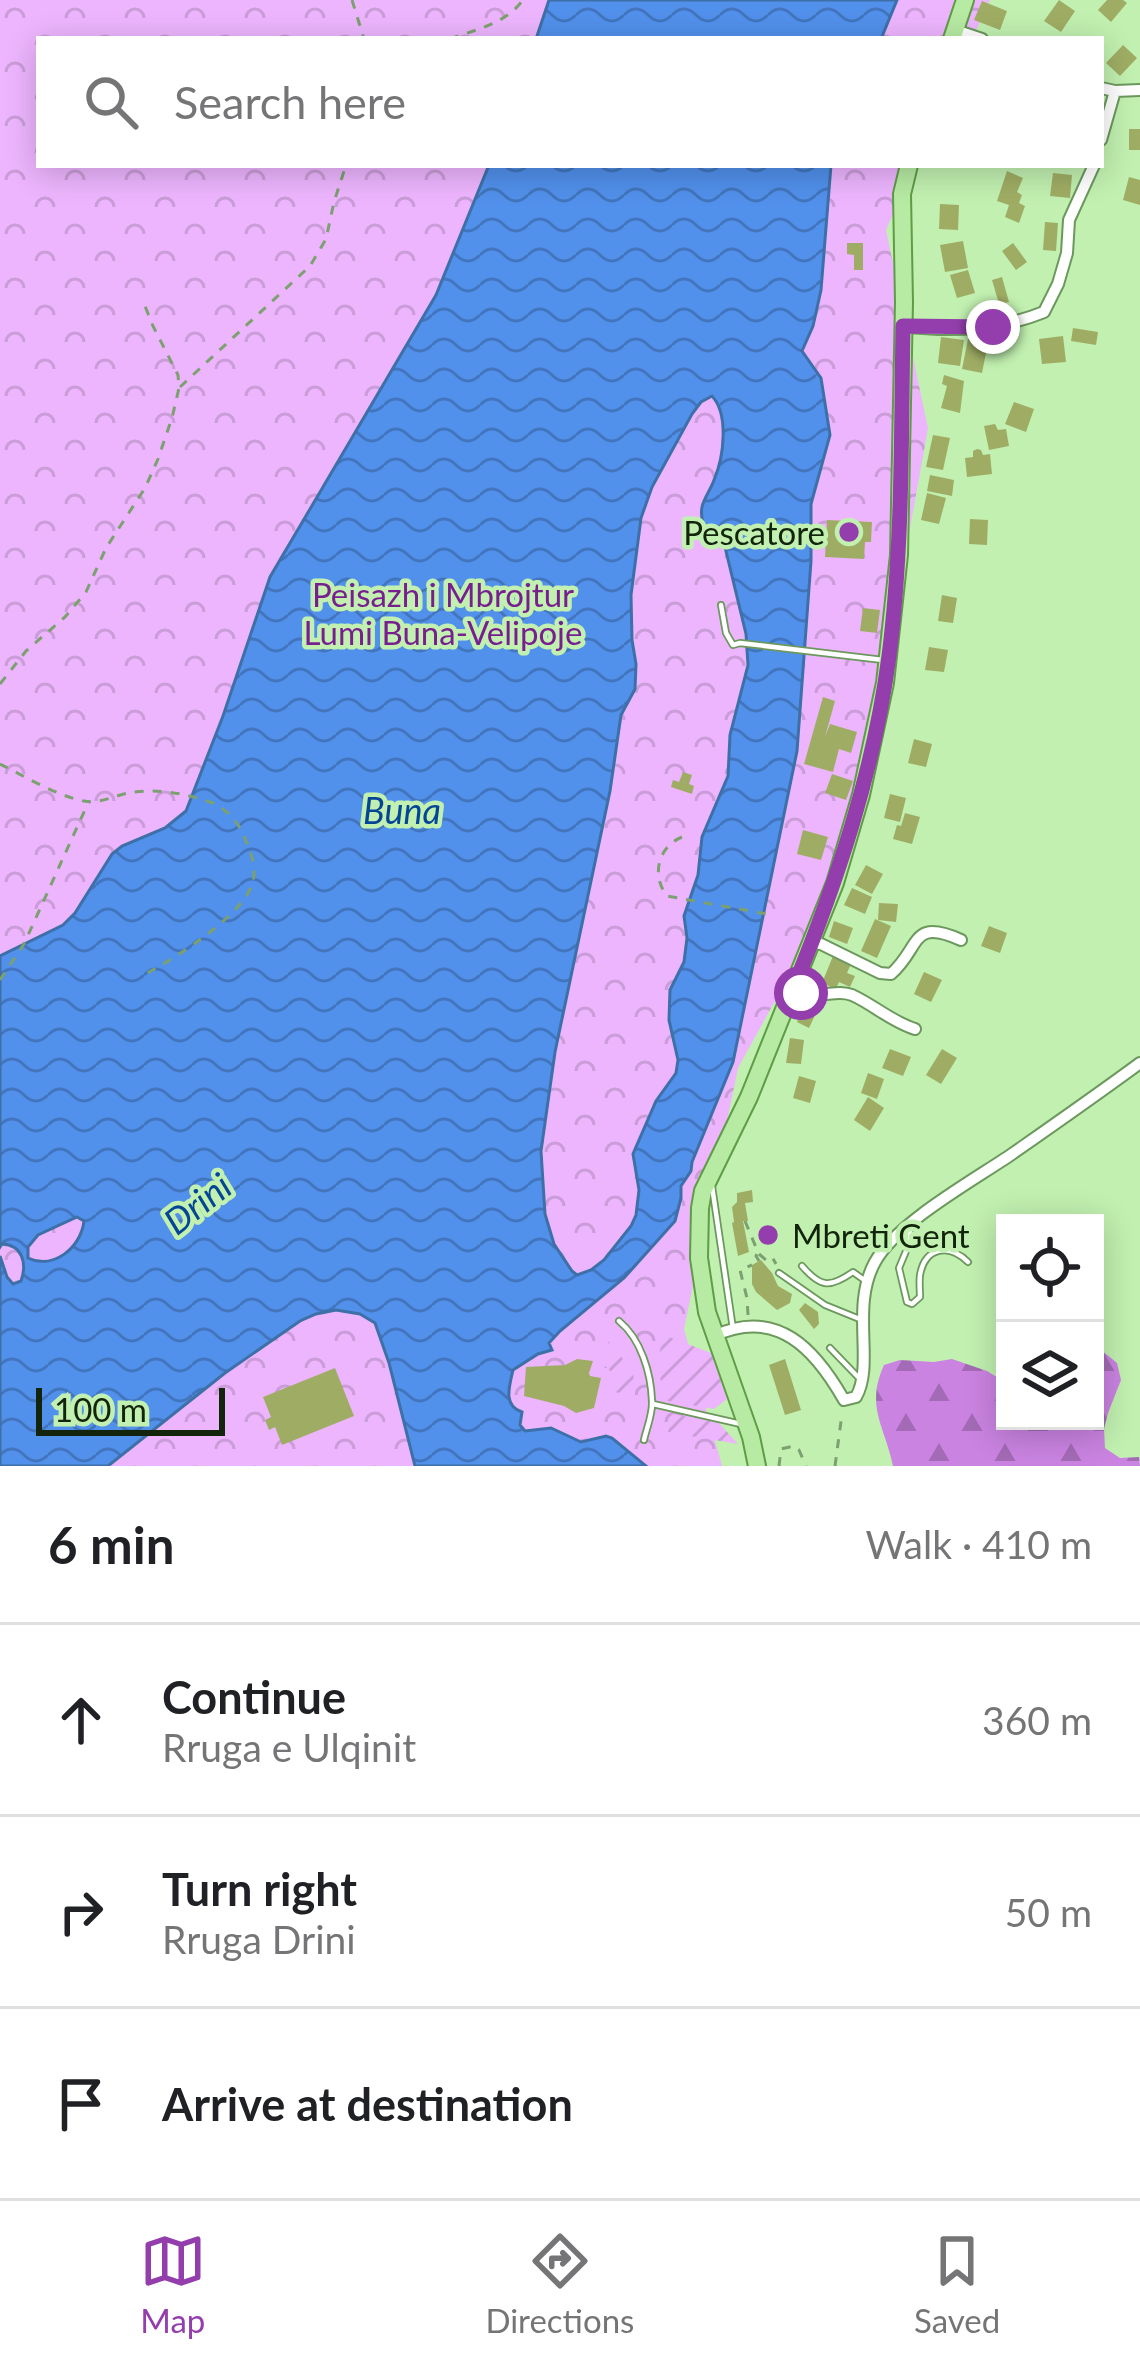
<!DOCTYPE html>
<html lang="en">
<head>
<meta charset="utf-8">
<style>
  body { margin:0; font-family:Lato,sans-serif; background:#f2f2f2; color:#202124 }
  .controls { position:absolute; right:36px; bottom:36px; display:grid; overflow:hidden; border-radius:0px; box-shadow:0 6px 30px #0003 }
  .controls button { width:108px; height:108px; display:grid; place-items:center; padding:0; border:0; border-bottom:3px solid #e0e0e0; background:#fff; color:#202124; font:60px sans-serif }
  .scale { position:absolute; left:36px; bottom:30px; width:189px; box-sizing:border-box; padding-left:12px; border:6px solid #12240b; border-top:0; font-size:33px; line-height:42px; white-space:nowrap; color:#12240b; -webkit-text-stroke:9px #c1f0b0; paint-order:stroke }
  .stop { position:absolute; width:36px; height:36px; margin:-27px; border:9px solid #933eac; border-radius:50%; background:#fff }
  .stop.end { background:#933eac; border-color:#fff; box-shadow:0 3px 12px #0008 }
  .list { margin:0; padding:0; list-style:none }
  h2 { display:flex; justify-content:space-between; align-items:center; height:156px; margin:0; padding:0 48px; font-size:51px }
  h2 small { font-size:39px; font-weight:400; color:#757577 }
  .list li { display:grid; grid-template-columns:78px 1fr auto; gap:36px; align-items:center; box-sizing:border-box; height:192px; padding:0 48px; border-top:3px solid #e0e0e0 }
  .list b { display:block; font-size:45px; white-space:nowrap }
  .list p { margin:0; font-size:39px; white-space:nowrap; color:#757577 }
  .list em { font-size:39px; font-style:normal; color:#757577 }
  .icon { flex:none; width:66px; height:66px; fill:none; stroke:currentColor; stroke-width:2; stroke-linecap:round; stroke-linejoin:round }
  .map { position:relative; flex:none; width:1140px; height:1466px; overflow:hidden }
  .search { position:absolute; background:#fff; box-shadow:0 6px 30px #0003; left:36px; right:36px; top:36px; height:132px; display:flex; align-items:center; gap:30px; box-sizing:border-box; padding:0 42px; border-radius:0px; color:#757577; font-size:45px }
  .sheet { height:732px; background:#fff }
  nav { display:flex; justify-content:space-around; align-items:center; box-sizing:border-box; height:168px; border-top:3px solid #e0e0e0; background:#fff; font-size:33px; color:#757577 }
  nav a { display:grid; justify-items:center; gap:6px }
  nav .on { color:#933eac }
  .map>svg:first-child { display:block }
  .forest { fill:url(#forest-firs) }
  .park { fill:url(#park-crowns) }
  .garden { fill:url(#garden-furrows) }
  .water { fill:url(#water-waves); stroke:#3e70a8; stroke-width:3; fill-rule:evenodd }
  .building { fill:#9fad64 }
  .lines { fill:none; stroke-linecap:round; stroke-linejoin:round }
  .service-casing { stroke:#6c985d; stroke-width:8 }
  .minor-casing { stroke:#6c985d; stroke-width:14 }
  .primary-casing { stroke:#5e9c46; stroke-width:20 }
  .path { stroke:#7ca06f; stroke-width:3; stroke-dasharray:9 9; stroke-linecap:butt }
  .service { stroke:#fff; stroke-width:4.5 }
  .minor { stroke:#fff; stroke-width:10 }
  .primary { stroke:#b7eaa3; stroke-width:16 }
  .route { stroke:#933eac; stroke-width:15 }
  .poi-dot { fill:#933eac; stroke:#c1f0b0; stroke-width:4.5 }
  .labels { text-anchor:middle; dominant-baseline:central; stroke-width:9; stroke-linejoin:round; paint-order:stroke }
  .poi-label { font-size:33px; fill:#12240b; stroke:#c1f0b0; text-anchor:end }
  .park-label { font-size:33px; fill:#771f8f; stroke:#c1f0b0 }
  .water-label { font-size:36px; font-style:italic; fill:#054596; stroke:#c1f0b0 }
</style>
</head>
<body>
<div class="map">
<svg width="1140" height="1466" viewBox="0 0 1140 1466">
  <defs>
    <pattern id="forest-firs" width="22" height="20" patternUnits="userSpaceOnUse" patternTransform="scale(3)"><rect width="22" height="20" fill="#ca83e1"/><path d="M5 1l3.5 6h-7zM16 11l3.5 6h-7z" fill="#a36bb5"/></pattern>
    <pattern id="park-crowns" width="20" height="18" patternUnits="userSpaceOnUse" patternTransform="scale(3)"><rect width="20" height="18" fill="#edb5fe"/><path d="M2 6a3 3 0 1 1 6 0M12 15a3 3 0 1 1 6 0" fill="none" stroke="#ca9cd8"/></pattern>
    <pattern id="garden-furrows" width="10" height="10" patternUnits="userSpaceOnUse" patternTransform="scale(3)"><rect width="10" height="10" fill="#edb5fe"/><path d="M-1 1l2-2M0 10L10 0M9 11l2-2" fill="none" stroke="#ca9cd8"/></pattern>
    <pattern id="water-waves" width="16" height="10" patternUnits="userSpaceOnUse" patternTransform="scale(3)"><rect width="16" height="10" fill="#5190eb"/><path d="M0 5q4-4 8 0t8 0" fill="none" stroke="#4275bd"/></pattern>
  </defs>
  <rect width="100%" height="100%" fill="#c1f0b0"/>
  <path class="forest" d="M1095,1345L1117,1363L1121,1380L1108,1413L1104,1429L1105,1448L1120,1458L1139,1457L1140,1466H893C885,1426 865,1407 884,1365L900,1360L934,1362L952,1359L987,1371L1005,1382V1421H1095Z"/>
  <path class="park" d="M0,0H990L972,39H39V165H915L886,230L928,428L873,735L814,930L738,1068L684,1329L722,1466H0Z"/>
  <path class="garden" d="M664,1335L711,1353L727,1399L714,1409L663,1400L658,1358Z
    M609,1341L633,1372L635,1395L614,1392C616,1380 613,1370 602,1364Z
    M672,1414L718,1422L738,1444L668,1432Z"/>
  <path class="water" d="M549,0H897L881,39H536Z
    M489,165H831L821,290L813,326L802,351L821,378L830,435L811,504V561L797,751L733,1062L692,1162L691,1171L681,1186V1198L675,1221L624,1278L560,1331L549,1343L552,1350L538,1354L513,1370C509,1387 503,1406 522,1412L520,1425L525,1431L551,1428L581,1442L606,1436L612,1438L646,1466H415L389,1363L375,1323L360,1314L336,1310L316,1314L300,1321L225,1373L108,1466H0V1256L7,1277L13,1284L21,1281C27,1264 23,1245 2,1244L0,1247V956L63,925L75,913L112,854L122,846L165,828L186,811L223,716L270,577L436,295ZM712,396C729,414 724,457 714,480C711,489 704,498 702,507C700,517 704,526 708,536L724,543L746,634L748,665L730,735L728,776L702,837L698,875L684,916L687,938L684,962L670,990L669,1020L678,1060L676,1073L656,1101L633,1154L639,1190L636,1215L631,1226L604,1260L591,1270L577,1275L572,1271L554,1244L545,1214L541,1151L555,1052L610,791L621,715L635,689L636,664L632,640L631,595L641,518L652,487L692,414L701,402ZM77,1217L84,1221C81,1248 53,1270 28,1258V1247L38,1235Z"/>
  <path class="building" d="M1059,0L1075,11L1061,32L1044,21Z
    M1107,0H1123L1127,3L1111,22L1098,10Z
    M982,1L1007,11L1000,30L974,20Z
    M1123,45L1137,58L1120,76L1106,63Z
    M1129,129H1140V150H1129Z
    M1007,171L1023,178L1017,192L1022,195L1019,203L1025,206L1019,223L1005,217L1009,205L997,201Z
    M1053,173L1072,175L1070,198L1050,196Z
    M1129,177L1140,180V205L1123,200Z
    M940,204L959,205L958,230L939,229Z
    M1045,222L1058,223L1056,251L1043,250Z
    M963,241L968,268L945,272L940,245Z
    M847,243H863V270H854V255L847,254Z
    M1013,243L1027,262L1016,270L1002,251Z
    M968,270L975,293L957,298L950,275Z
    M1002,277L1009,302L999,304L992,280Z
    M1073,328L1098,332L1096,345L1071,341Z
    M1063,336L1066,362L1042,364L1039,339Z
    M941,337L964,340L960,366L938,363Z
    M968,339L988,343L982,373L962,369Z
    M944,375L964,381L960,413L941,408L947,386L942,384Z
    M1014,402L1034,409L1026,432L1005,424Z
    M995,424L998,430L1006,429L1009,446L989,450L984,426Z
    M933,435L950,438L943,470L926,467Z
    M977,449L981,450L983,455L990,454L992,474L967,477L965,458L973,457V451Z
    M930,475L954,480L952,496L927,491Z
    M927,493L946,498L939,524L921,520Z
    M970,519L988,520L987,545L969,544Z
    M827,520L872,522L871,542H865L864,559L825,557Z
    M942,595L957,598L953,623L938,621Z
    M863,608L880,610L877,633L860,631Z
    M929,647L948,650L944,672L925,670Z
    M823,697L835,701L825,737L830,724L857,732L851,753L839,749L833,772L804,764Z
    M914,739L932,744L926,767L908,763Z
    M683,772L692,775L689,784L694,786L692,794L671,787L673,780L679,782Z
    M832,774L853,781L846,800L825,793Z
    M890,794L906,798L900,822L884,818Z
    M905,813L920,817L912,844L893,839L897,825L901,826Z
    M803,830L828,837L821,860L797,854Z
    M866,865L883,874L872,894L855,885Z
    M852,888L872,897L865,914L844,905Z
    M879,903L898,904L896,922L878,920Z
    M875,919L891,926L877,958L861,951Z
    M834,921L853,928L847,944L829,937Z
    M989,926L1007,933L1000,953L981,946Z
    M833,956L851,964L847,973L855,976L850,987L839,982L836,989L822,983Z
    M924,972L942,980L931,1002L914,994Z
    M806,1002L818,1009L809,1028L797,1022Z
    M790,1038L804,1040L801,1064L786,1063Z
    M890,1049L911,1057L903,1076L882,1068Z
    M942,1049L957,1058L941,1084L926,1075Z
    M868,1073L884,1079L877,1099L861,1093Z
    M799,1076L816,1081L810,1103L793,1098Z
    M868,1097L884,1108L870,1131L854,1120Z
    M752,1190L753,1202L745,1203L748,1221H743L749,1252L738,1256L732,1223L734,1222L732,1207L737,1202V1193Z
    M761,1260L772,1273L778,1286L792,1294L790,1303L777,1310L756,1292L752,1284V1265Z
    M805,1303L818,1312L819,1324L814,1329L799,1310Z
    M577,1359L593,1361L589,1373L590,1376L601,1378L594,1408L576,1413L564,1406L524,1396L526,1367L565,1365Z
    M785,1359L801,1410L785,1415L769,1365Z
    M335,1368L354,1416L282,1445L275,1427L269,1430L265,1420L271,1417L263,1397Z"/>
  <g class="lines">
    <g class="service-casing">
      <path id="service" d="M721,605L726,633L733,645L740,643L883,660
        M712,1186L733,1329
        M910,1230L909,1244L899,1268L907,1302L912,1304L920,1297C920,1290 919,1282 920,1275C925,1247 949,1243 968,1262
        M863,1242L879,1243L885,1248
        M802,1266C821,1288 830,1288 853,1272L867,1282
        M779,1273L825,1305L862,1320
        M619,1321C641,1339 651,1373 652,1401C653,1413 647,1427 644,1440
        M830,1348L858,1377
        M653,1404L741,1424"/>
    </g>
    <g class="minor-casing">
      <path id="minor" d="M955,30L982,39
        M1101,88L1115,91L1140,90
        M1101,140L1115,91
        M903,326C950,332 1000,330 1044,312L1058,284L1067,253L1069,220L1094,165
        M811,943L821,944L880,973L891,974C921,948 910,917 961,940
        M793,989C818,1002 834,988 852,995C874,1005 892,1022 915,1029
        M714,1336C777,1307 815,1349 844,1400L856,1397C875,1364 850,1307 875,1262C896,1223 974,1180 1012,1154C1055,1124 1098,1094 1140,1063"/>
    </g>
    <g class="primary-casing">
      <path id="primary" d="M952,39L965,0
        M757,1466L751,1437L707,1312L699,1258L700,1208L703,1191L749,1097L835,883L861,795L885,683L899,555L904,302L902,194L909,165"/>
    </g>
    <path class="path" d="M352,0L364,39
      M450,39C477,29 505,24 523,0
      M180,387L310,266L326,239L334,202L346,165
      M0,684L26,651L65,617L86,592L106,548L145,488L158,459L172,418L179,388L178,375L153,326L143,301
      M0,764C24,776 57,796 84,801C99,804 114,796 128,793C155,788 184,793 210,802C227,808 240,824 246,841C252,855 257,869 252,885C240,918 171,961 140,977
      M682,837C658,847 651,875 667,896L767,914
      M0,980L24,944L89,801
      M745,1221L758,1252L756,1256L759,1261
      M759,1254L766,1260L772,1257L776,1264
      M748,1315L747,1298L740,1270L752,1265
      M779,1466L781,1449L794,1446L799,1450L806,1466
      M835,1466L842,1414"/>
    <use href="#service" class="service"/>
    <use href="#minor" class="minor"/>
    <use href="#primary" class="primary"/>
  </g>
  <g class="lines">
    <path class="route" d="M801,993L793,989C837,882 874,771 889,656C903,546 901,436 903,326L993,327"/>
  </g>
  <g class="poi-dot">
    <circle cx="849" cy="532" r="12"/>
    <circle cx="768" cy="1235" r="12"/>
  </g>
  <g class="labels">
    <g class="poi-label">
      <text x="825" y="532">Pescatore</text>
      <text x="792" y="1235" text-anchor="start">Mbreti Gent</text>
    </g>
    <g class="park-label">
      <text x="443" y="594">Peisazh i Mbrojtur<tspan x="443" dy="38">Lumi Buna-Velipoje</tspan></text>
    </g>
    <g class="water-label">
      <text x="402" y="810">Buna</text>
      <text transform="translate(197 1203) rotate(-38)">Drini</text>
    </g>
  </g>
</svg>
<div class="controls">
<button><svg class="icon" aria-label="locate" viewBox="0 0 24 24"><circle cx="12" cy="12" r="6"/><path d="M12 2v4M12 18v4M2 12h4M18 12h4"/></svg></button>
<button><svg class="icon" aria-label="layers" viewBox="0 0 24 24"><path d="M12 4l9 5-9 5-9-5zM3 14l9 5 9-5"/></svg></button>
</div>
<div class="scale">100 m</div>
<div class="stop" style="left:801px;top:993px"></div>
<div class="stop end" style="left:993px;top:327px"></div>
<div class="search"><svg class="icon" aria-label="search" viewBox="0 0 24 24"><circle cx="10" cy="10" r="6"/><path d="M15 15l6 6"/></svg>Search here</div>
</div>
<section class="sheet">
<h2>6 min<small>Walk · 410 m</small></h2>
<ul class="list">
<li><svg class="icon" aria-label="ahead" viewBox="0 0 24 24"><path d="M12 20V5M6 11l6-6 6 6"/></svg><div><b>Continue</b><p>Rruga e Ulqinit</p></div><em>360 m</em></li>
<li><svg class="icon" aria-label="right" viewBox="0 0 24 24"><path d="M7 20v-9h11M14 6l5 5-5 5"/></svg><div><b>Turn right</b><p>Rruga Drini</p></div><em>50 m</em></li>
<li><svg class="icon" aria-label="arrive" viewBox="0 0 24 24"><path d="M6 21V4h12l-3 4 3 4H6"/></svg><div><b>Arrive at destination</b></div></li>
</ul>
</section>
<nav>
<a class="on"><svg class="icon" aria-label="map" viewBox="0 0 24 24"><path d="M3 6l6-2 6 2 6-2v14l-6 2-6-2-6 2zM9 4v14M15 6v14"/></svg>Map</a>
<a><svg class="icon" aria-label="directions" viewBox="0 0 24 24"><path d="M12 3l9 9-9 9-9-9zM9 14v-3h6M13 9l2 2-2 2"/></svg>Directions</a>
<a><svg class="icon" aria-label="saved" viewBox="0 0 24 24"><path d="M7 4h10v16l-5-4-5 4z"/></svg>Saved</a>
</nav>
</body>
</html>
